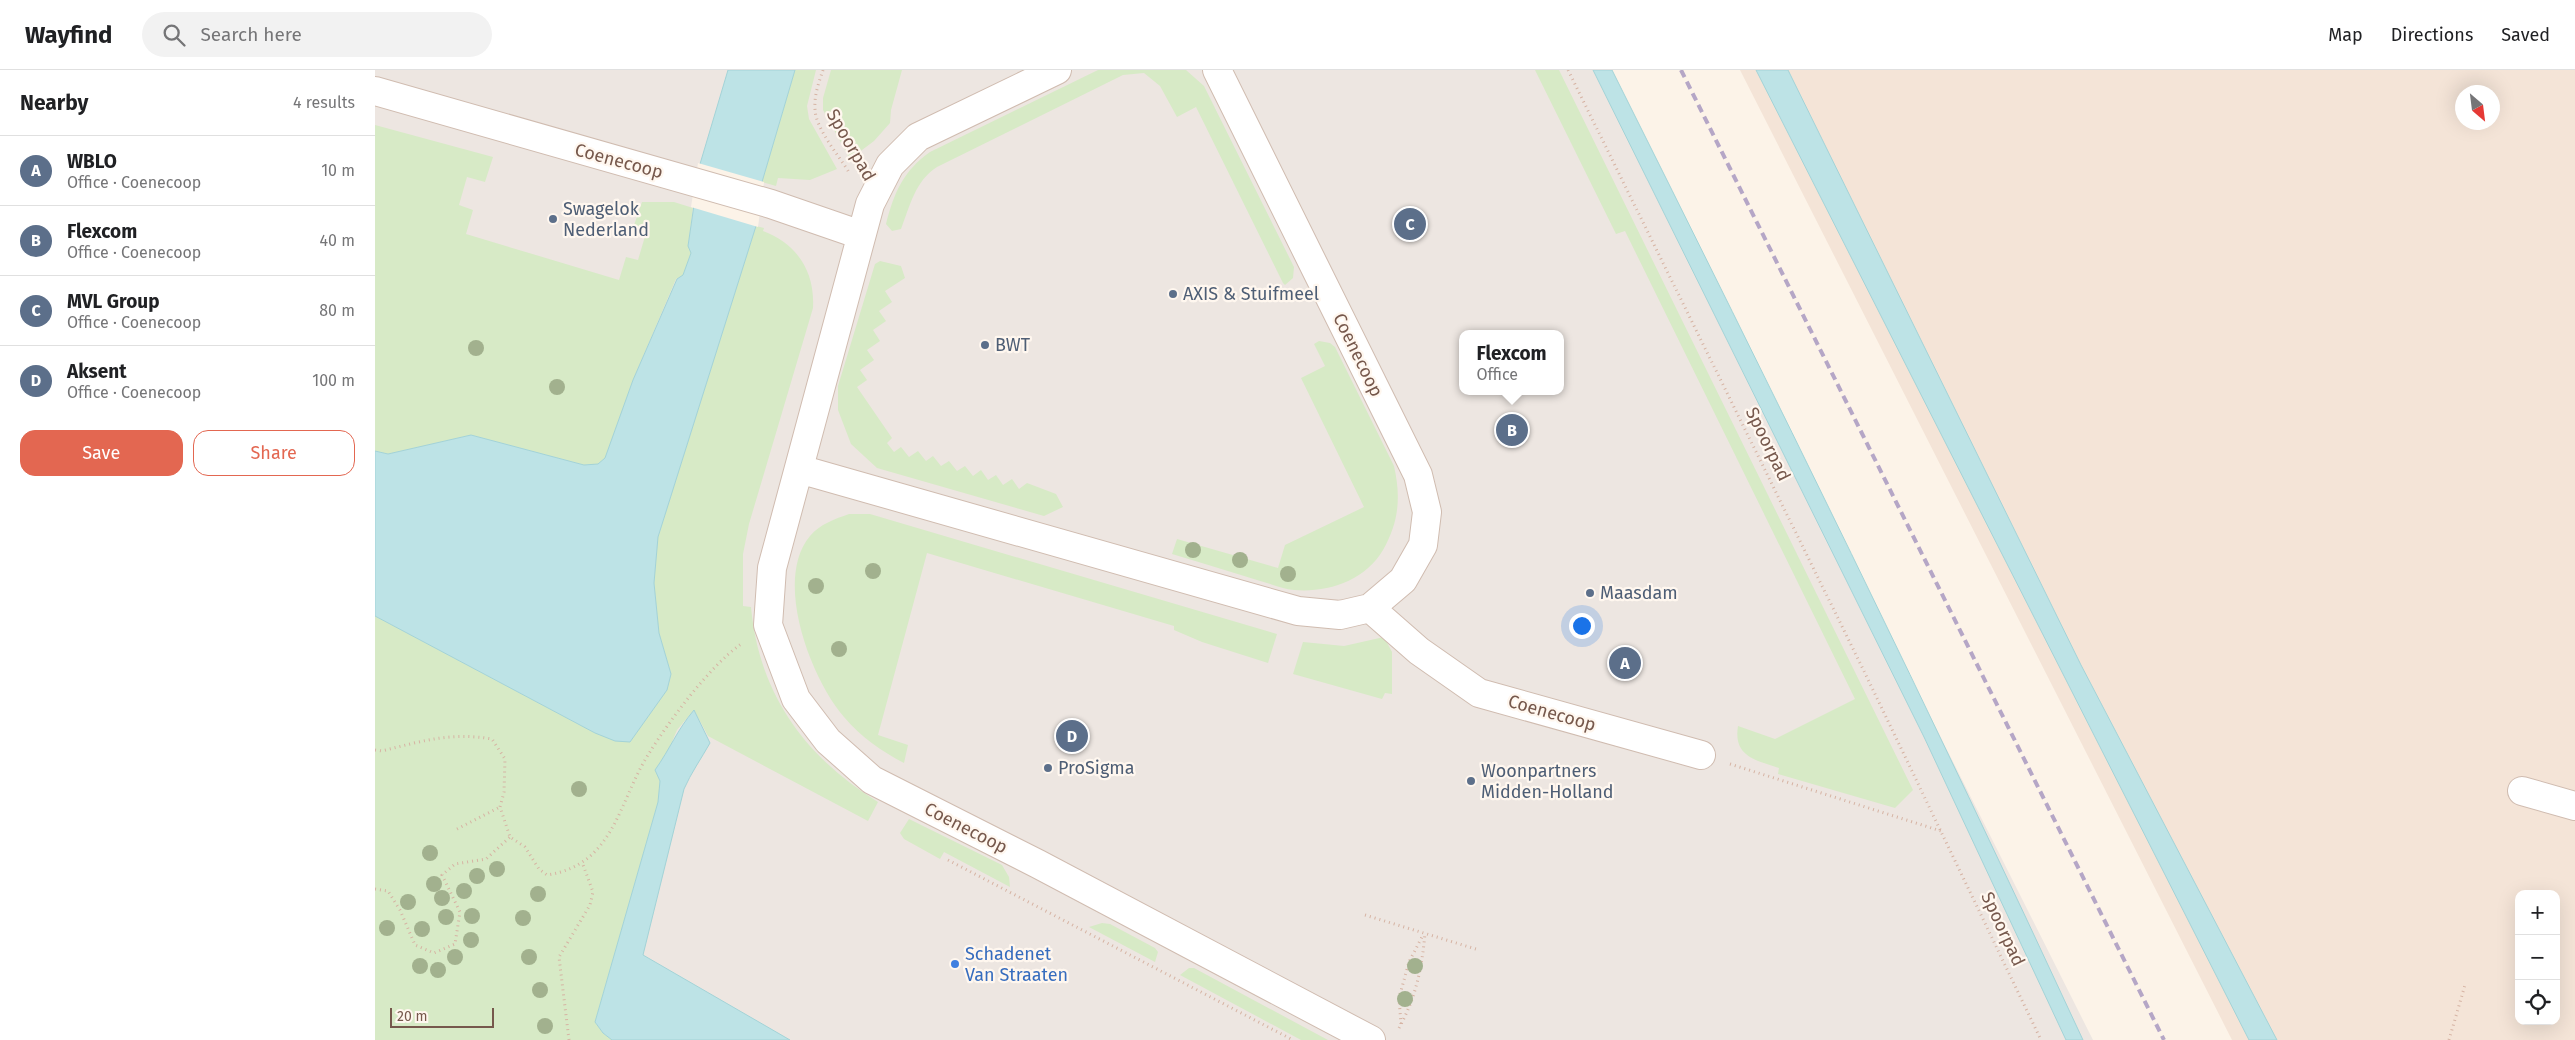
<!DOCTYPE html>
<html lang="en">
<head>
<meta charset="utf-8">
<style>
  body { margin:0; font-family:"Fira Sans",sans-serif; background:#f2f2f2; color:#202124 }
  .controls { position:absolute; right:15px; bottom:15px; display:grid; overflow:hidden; border-radius:10px; box-shadow:0 5px 20px #0002 }
  .controls button { width:45px; height:45px; display:grid; place-items:center; padding:0; border:0; border-bottom:1px solid #e0e0e0; background:#fff; color:#202124; font:25px sans-serif }
  .compass { position:absolute; left:2080px; top:15px; width:45px; height:45px; border-radius:50%; background:#fff; box-shadow:0 5px 20px #0002; rotate:152deg }
  .scale { position:absolute; left:15px; bottom:12px; width:104px; box-sizing:border-box; padding-left:5px; border:2px solid #76584c; border-top:0; font-size:14px; line-height:18px; white-space:nowrap; color:#76584c; -webkit-text-stroke:4px #fff7ef; paint-order:stroke }
  .you { position:absolute; left:1206px; top:555px; width:18px; height:18px; margin:-12px; border:4px solid #fff; border-radius:50%; background:#1a73e8; box-shadow:0 0 0 8px #1a73e833 }
  .badge { display:grid; place-items:center; width:32px; height:32px; border-radius:50%; background:#e36751; color:#fff; font-size:16px; font-weight:700 }
  .pin { position:absolute; translate:-50% -50%; border:2px solid #fff; box-shadow:0 1px 5px #0006 }
  .popup { position:absolute; left:1084px; top:260px; width:105px; height:65px; box-sizing:border-box; display:grid; place-content:center; border-radius:10px; background:#fff; filter:drop-shadow(0 1px 4px #0005); font-size:16px; white-space:nowrap; color:#757577 }
  .popup b { font-size:19px; color:#202124 }
  .popup::after { content:''; position:absolute; left:50%; top:100%; margin-left:-10px; border:10px solid transparent; border-top-color:#fff }
  .list { margin:0; padding:0; list-style:none }
  h2 { display:flex; justify-content:space-between; align-items:center; height:65px; margin:0; padding:0 20px; font-size:21px }
  h2 small { font-size:16px; font-weight:400; color:#757577 }
  .list li { display:grid; grid-template-columns:32px 1fr auto; gap:15px; align-items:center; box-sizing:border-box; height:70px; padding:0 20px; border-top:1px solid #e0e0e0 }
  .list b { display:block; font-size:19px; white-space:nowrap }
  .list p { margin:0; font-size:16px; white-space:nowrap; color:#757577 }
  .list em { font-size:16px; font-style:normal; color:#757577 }
  .actions { display:flex; gap:10px; padding:15px 20px }
  .actions a { flex:1; padding:11px 0; border:1px solid #e36751; border-radius:15px; text-align:center; font-size:18px; color:#e36751 }
  .actions .main { background:#e36751; color:#fff }
  .icon { flex:none; width:28px; height:28px; fill:none; stroke:currentColor; stroke-width:2; stroke-linecap:round; stroke-linejoin:round }
  .map { position:relative; flex:none; width:2200px; height:970px; overflow:hidden }
  header { display:flex; align-items:center; gap:30px; box-sizing:border-box; height:70px; padding:0 25px; background:#fff; border-bottom:1px solid #e0e0e0 }
  header strong { font-size:24px }
  nav { display:flex; gap:28px; margin-inline-start:auto; font-size:18px }
  .search { width:350px; height:45px; background:#f2f2f2; display:flex; align-items:center; gap:12px; box-sizing:border-box; padding:0 18px; border-radius:28px; color:#757577; font-size:19px }
  main { display:flex }
  aside { flex:1; background:#fff }
  .map>svg:first-child { display:block }
  .residential { fill:#f4e4d7; fill-rule:evenodd }
  .industrial { fill:#ede6e1; fill-rule:evenodd }
  .green { fill:#d7eac6 }
  .water { fill:#bde3e6; stroke:#a3d3d7 }
  .pier { fill:#fcf3e8 }
  .lines { fill:none; stroke-linecap:round; stroke-linejoin:round }
  .minor-casing { stroke:#d0bcb0; stroke-width:30 }
  .path { stroke:#d6b3a3; stroke-width:3; stroke-dasharray:1 4; stroke-linecap:butt }
  .minor { stroke:#fff; stroke-width:28 }
  .rail { stroke:#b5a6c6; stroke-width:4; stroke-dasharray:8 5; stroke-linecap:butt }
  .tree { fill:#a2b18e }
  .service-dot { fill:#5c6f8a; stroke:#fff7ef; stroke-width:2 }
  .shop-dot { fill:#3f7fe0; stroke:#fff7ef; stroke-width:2 }
  .labels { text-anchor:middle; dominant-baseline:central; stroke-width:4.5; stroke-linejoin:round; paint-order:stroke }
  .street-label { font-size:18px; fill:#76584c; stroke:#fff7ef }
  .service-label { font-size:18px; fill:#4e5e75; stroke:#fff7ef; text-anchor:start }
  .shop-label { font-size:18px; fill:#366cbe; stroke:#fff7ef; text-anchor:start }
</style>
</head>
<body>
<header>
<strong>Wayfind</strong>
<div class="search"><svg class="icon" aria-label="search" viewBox="0 0 24 24"><circle cx="10" cy="10" r="6"/><path d="M15 15l6 6"/></svg>Search here</div>
<nav><a>Map</a><a>Directions</a><a>Saved</a></nav>
</header>
<main>
<aside>
<h2>Nearby<small>4 results</small></h2>
<ul class="list">
<li><span class="badge" style="background:#5c6f8a">A</span><div><b>WBLO</b><p>Office · Coenecoop</p></div><em>10 m</em></li>
<li><span class="badge" style="background:#5c6f8a">B</span><div><b>Flexcom</b><p>Office · Coenecoop</p></div><em>40 m</em></li>
<li><span class="badge" style="background:#5c6f8a">C</span><div><b>MVL Group</b><p>Office · Coenecoop</p></div><em>80 m</em></li>
<li><span class="badge" style="background:#5c6f8a">D</span><div><b>Aksent</b><p>Office · Coenecoop</p></div><em>100 m</em></li>
</ul>
<div class="actions"><a class="main">Save</a><a>Share</a></div>
</aside>
<div class="map">
<svg width="2200" height="970" viewBox="0 0 2200 970">
  <rect width="100%" height="100%" fill="#fcf3e8"/>
  <path class="residential" d="M1365,0H2200V970H1857ZM2088,22H2118V52H2088ZM2144,824H2181V951H2144Z"/>
  <path class="industrial" d="M0,0H1230L1718,970H316L0,717ZM1088,264H1186V321H1088Z"/>
  <path class="green" d="M420,0H441L432,36L434,49L462,99L435,110L403,108L401,116L387,112Z
    M456,0H527L516,40L515,53L499,71L475,89L448,40V28Z
    M723,0H811L829,16L919,197L918,208L910,215L908,213L821,37L802,47L785,16L769,3L748,5L562,97C540,111 535,136 526,159L517,161L511,154C519,123 528,101 555,82Z
    M1160,0H1184L1538,720L1520,738L1403,704L1404,698C1381,690 1358,687 1363,656L1400,669L1480,629L1250,161L1241,164Z
    M0,55L118,87L110,112L92,107L84,135L98,140L91,164L244,210L251,187L263,190L271,163L258,158L267,132H299L318,138L313,176L316,183L308,206L301,209L258,310L230,388L223,394L209,395L96,365L13,384L0,381Z
    M381,156L389,158L388,161C422,174 440,201 438,238L374,454L368,484V536L376,537C384,624 430,687 503,732L493,751L333,666L319,640L302,660L294,679L280,700L285,711L283,732L220,952L228,963L237,970H0V546L220,663L255,672L292,620L296,604L284,563L279,513L283,467Z
    M505,191L526,196L530,208L510,221L517,232L504,241L511,251L498,260L505,271L492,280L499,290L485,300L492,310L482,317L517,368L512,373L519,382L526,377L534,387L543,381L551,391L558,386L566,396L574,391L582,401L590,396L598,406L606,400L613,410L621,405L628,415L637,409L644,419L652,413L681,424L688,437L669,446L502,398L476,374L463,340V316L500,194Z
    M944,271L955,273L960,277L1019,396C1026,427 1024,452 1008,480C990,511 952,523 919,520C907,519 894,513 882,510C854,501 826,493 797,484L802,469L903,498L910,475L989,437L926,308L950,296L939,274Z
    M474,444H495L902,564L893,593L827,572L799,560V556L552,483L503,665L533,675L529,693C506,681 486,667 469,647C436,609 398,510 435,466C445,454 460,449 474,444Z
    M1009,567L1017,582V624L1010,623L1007,629L918,604L928,572L969,576Z
    M534,749L627,795L634,807L635,817L569,782L565,789L529,769L525,763Z
    M727,853L735,854L780,878L783,882L780,892L714,857Z
    M814,898H819L953,970H926L805,905Z"/>
  <path class="water" d="M353,0H420L387,112L381,156L283,467L279,513L284,563L296,604L292,620L255,672L240,671L220,663L0,546V381L13,384L96,365L209,395L223,394L230,388L258,310L302,209L308,205L316,183L313,176L325,94Z
    M1218,0H1237C1398,322 1557,644 1708,970H1691L1549,667Z
    M1381,0H1413L1706,595L1902,970H1874Z
    M319,640L335,673C326,689 316,703 309,719L268,885L415,970H237L228,963L220,952L283,732L285,711L280,700C295,679 302,660 319,640Z"/>
  <path class="pier" d="M323,93L389,112L383,157L316,137Z"/>
  <g class="lines">
    <g class="minor-casing">
      <path id="minor" d="M682,0L543,67L515,95L495,134L397,498L393,555L421,629L453,671L497,710L663,794L996,970
        M842,0L1043,405L1052,442L1048,475L1028,510L995,538
        M0,21L396,134L486,165
        M424,399L923,541L965,545L995,538L1044,581L1104,623L1326,685
        M2147,721L2200,736"/>
    </g>
    <path class="path" d="M448,0C444,12 439,25 440,39C440,58 465,87 475,104
      M1193,0L1488,599L1666,970
      M0,680L7,681C47,671 76,662 117,669L130,689L129,722L125,737L135,767L150,777L164,799L172,805C239,795 243,733 273,685C294,651 334,597 366,574
      M1355,694L1566,761
      M82,759L125,737
      M573,790L918,970
      M0,819L13,821L25,840L40,875L59,883L80,874L85,842L67,805L80,794L111,789L135,767
      M990,845L1104,880
      M1026,954L1024,928L1034,892L1048,865
      M1024,958C1041,927 1047,898 1050,863
      M194,970L184,887L215,835L218,822L207,792
      M2074,970L2090,915"/>
    <use href="#minor" class="minor"/>
    <path class="rail" d="M1306,0L1789,970"/>
  </g>
  <g class="tree">
    <circle cx="101" cy="278" r="8"/>
    <circle cx="182" cy="317" r="8"/>
    <circle cx="818" cy="480" r="8"/>
    <circle cx="865" cy="490" r="8"/>
    <circle cx="498" cy="501" r="8"/>
    <circle cx="913" cy="504" r="8"/>
    <circle cx="441" cy="516" r="8"/>
    <circle cx="464" cy="579" r="8"/>
    <circle cx="204" cy="719" r="8"/>
    <circle cx="55" cy="783" r="8"/>
    <circle cx="122" cy="799" r="8"/>
    <circle cx="102" cy="806" r="8"/>
    <circle cx="59" cy="814" r="8"/>
    <circle cx="89" cy="821" r="8"/>
    <circle cx="163" cy="824" r="8"/>
    <circle cx="67" cy="828" r="8"/>
    <circle cx="33" cy="832" r="8"/>
    <circle cx="97" cy="846" r="8"/>
    <circle cx="71" cy="847" r="8"/>
    <circle cx="148" cy="848" r="8"/>
    <circle cx="12" cy="858" r="8"/>
    <circle cx="47" cy="859" r="8"/>
    <circle cx="96" cy="870" r="8"/>
    <circle cx="80" cy="887" r="8"/>
    <circle cx="154" cy="887" r="8"/>
    <circle cx="45" cy="896" r="8"/>
    <circle cx="1040" cy="896" r="8"/>
    <circle cx="63" cy="900" r="8"/>
    <circle cx="165" cy="920" r="8"/>
    <circle cx="1030" cy="929" r="8"/>
    <circle cx="170" cy="956" r="8"/>
  </g>
  <g class="service-dot">
    <circle cx="178" cy="149" r="5"/>
    <circle cx="798" cy="224" r="5"/>
    <circle cx="610" cy="275" r="5"/>
    <circle cx="1215" cy="523" r="5"/>
    <circle cx="673" cy="698" r="5"/>
    <circle cx="1096" cy="711" r="5"/>
  </g>
  <circle class="shop-dot" cx="580" cy="894" r="5"/>
  <g class="labels">
    <g class="street-label">
      <text transform="translate(476 75) rotate(60)">Spoorpad</text>
      <text transform="translate(244 91) rotate(15)">Coenecoop</text>
      <text transform="translate(983 285) rotate(64)">Coenecoop</text>
      <text transform="translate(1393 374) rotate(64)">Spoorpad</text>
      <text transform="translate(1177 643) rotate(16)">Coenecoop</text>
      <text transform="translate(591 758) rotate(27)">Coenecoop</text>
      <text transform="translate(1628 859) rotate(65)">Spoorpad</text>
    </g>
    <g class="service-label">
      <text x="188" y="139">Swagelok<tspan x="188" dy="21">Nederland</tspan></text>
      <text x="808" y="224">AXIS &amp; Stuifmeel</text>
      <text x="620" y="275">BWT</text>
      <text x="1225" y="523">Maasdam</text>
      <text x="683" y="698">ProSigma</text>
      <text x="1106" y="701">Woonpartners<tspan x="1106" dy="21">Midden-Holland</tspan></text>
    </g>
    <g class="shop-label">
      <text x="590" y="884">Schadenet<tspan x="590" dy="21">Van Straaten</tspan></text>
    </g>
  </g>
</svg>
<div class="controls">
<button>+</button>
<button>−</button>
<button><svg class="icon" aria-label="locate" viewBox="0 0 24 24"><circle cx="12" cy="12" r="6"/><path d="M12 2v4M12 18v4M2 12h4M18 12h4"/></svg></button>
</div>
<svg class="compass" viewBox="-18 -18 36 36"><path d="M0-13l5 13h-10z" fill="#e53935"/><path d="M0 13l5-13h-10z" fill="#757577"/></svg>
<div class="scale">20 m</div>
<div class="you"></div>
<div class="pin badge" style="left:1250px;top:593px;background:#5c6f8a">A</div>
<div class="pin badge" style="left:1137px;top:360px;background:#5c6f8a">B</div>
<div class="popup"><b>Flexcom</b>Office</div>
<div class="pin badge" style="left:1035px;top:154px;background:#5c6f8a">C</div>
<div class="pin badge" style="left:697px;top:666px;background:#5c6f8a">D</div>
</div>
</main>
</body>
</html>
